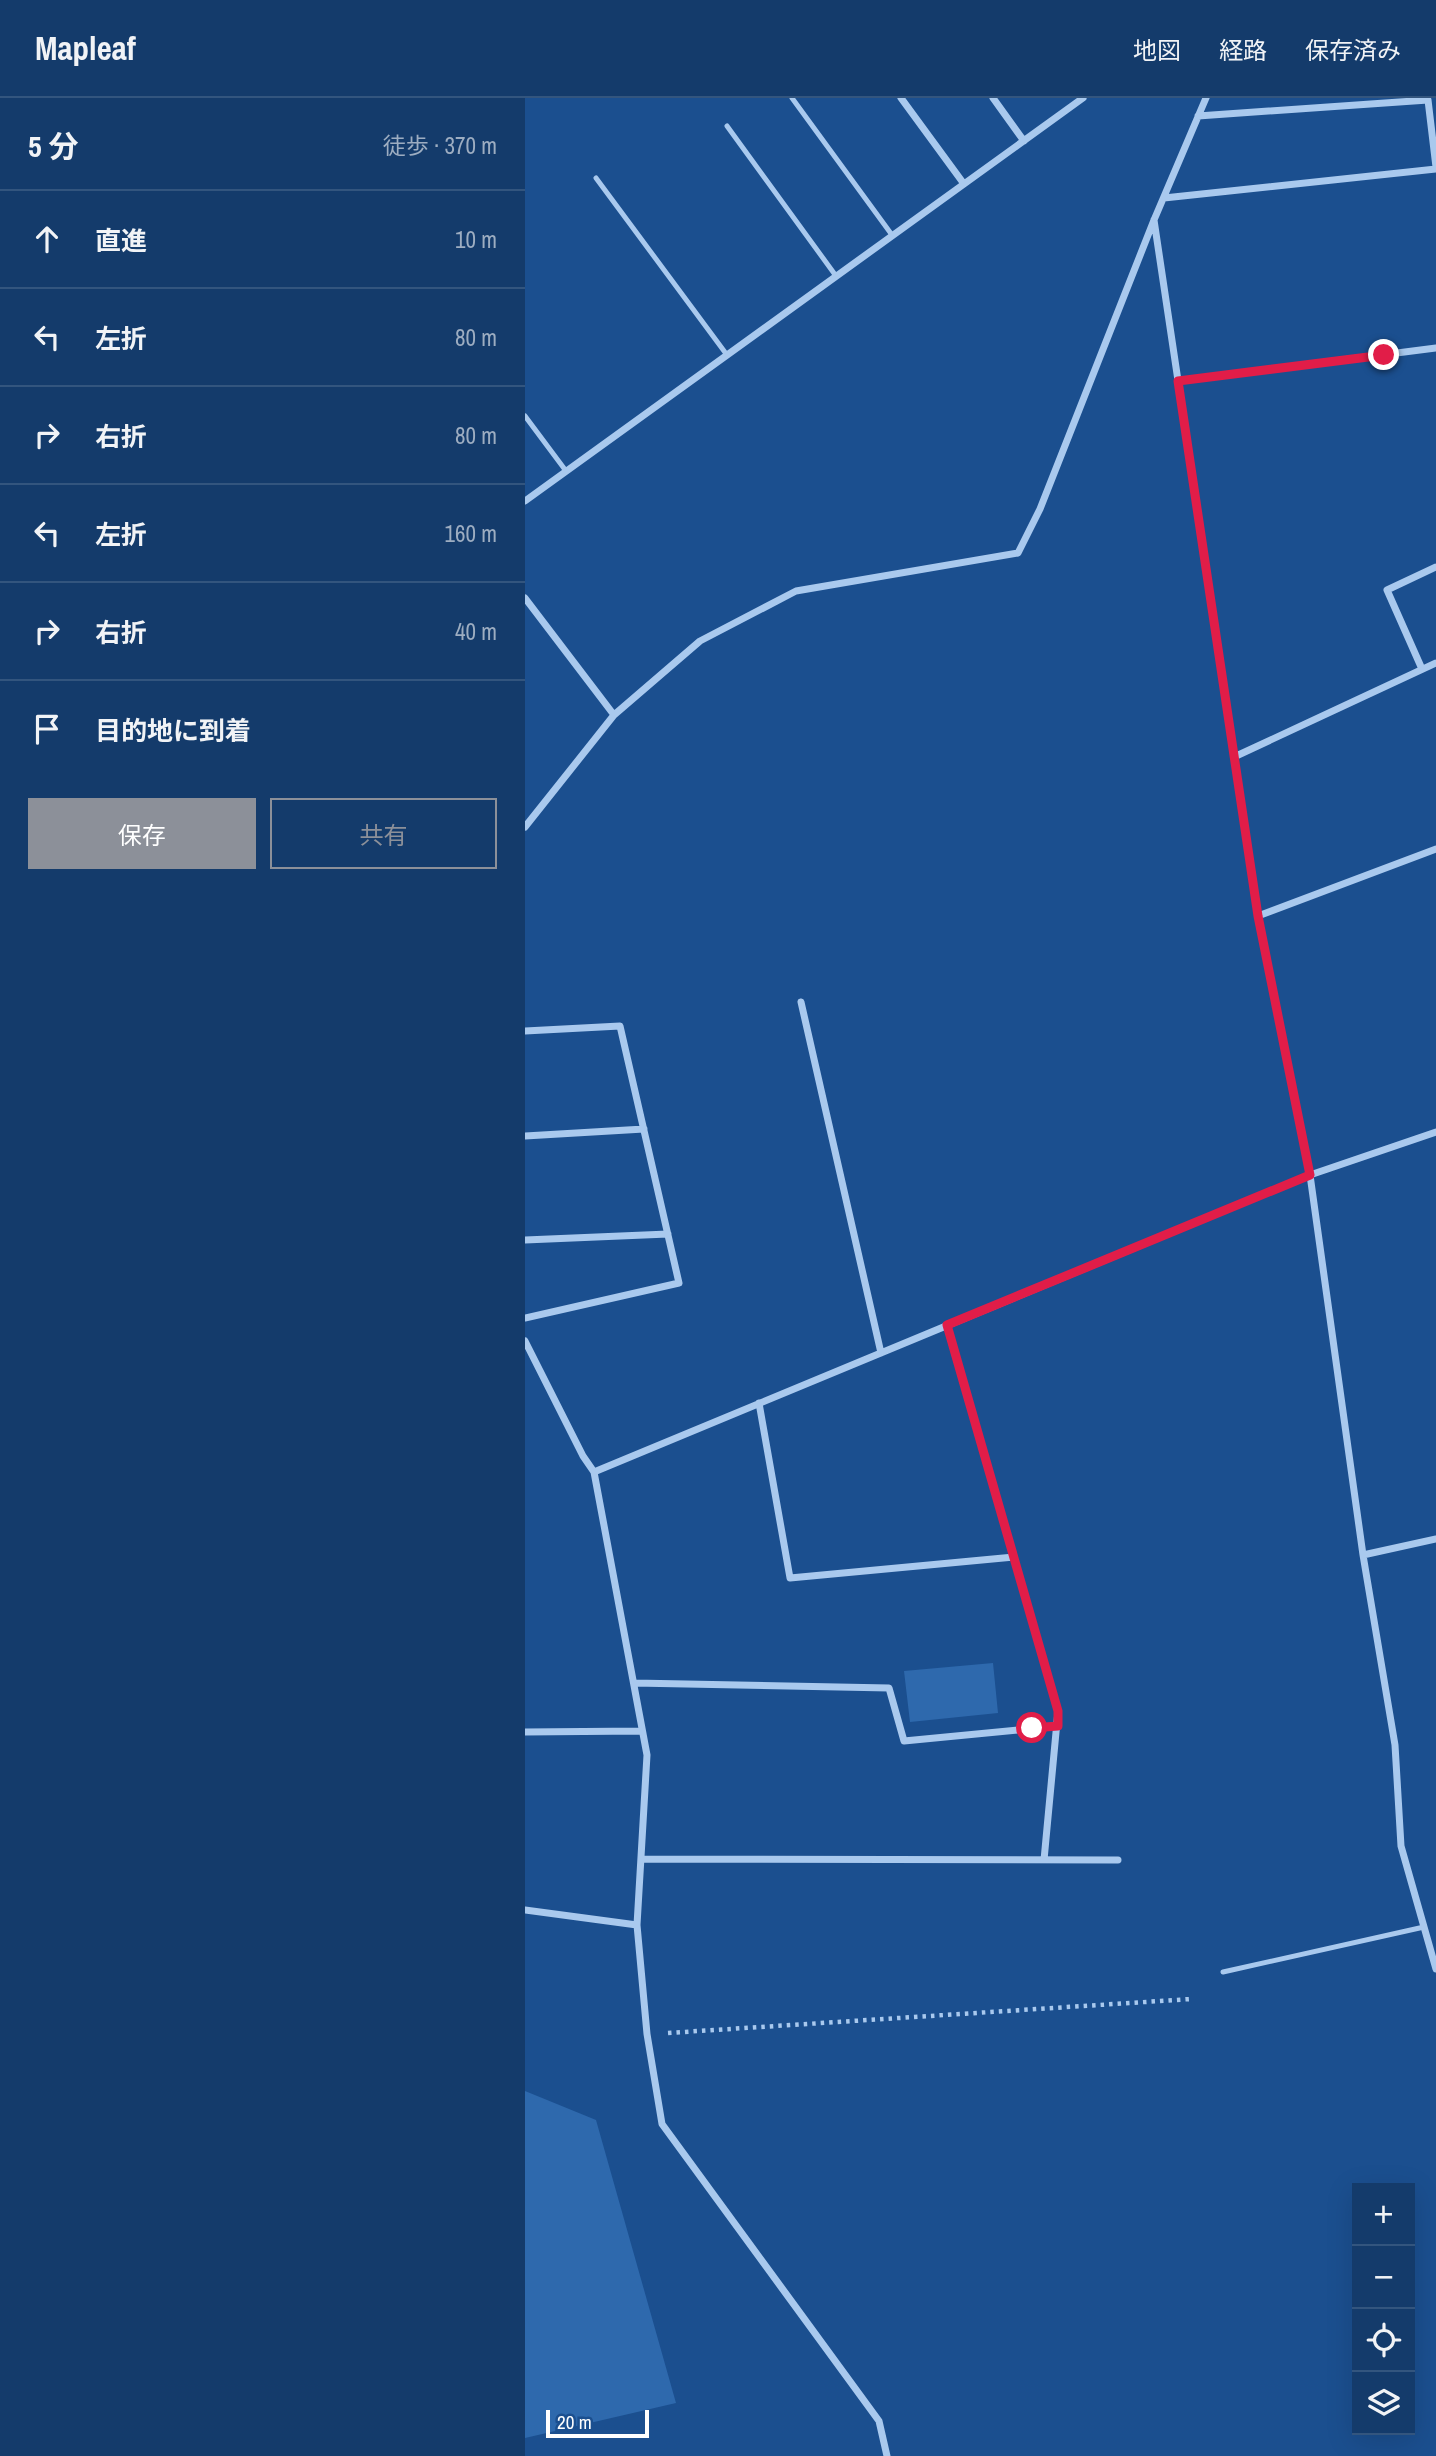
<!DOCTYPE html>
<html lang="ja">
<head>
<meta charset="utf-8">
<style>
  body { margin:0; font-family:"Archivo Narrow","Noto Sans JP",sans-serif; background:#214673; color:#f1f3f6 }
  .controls { position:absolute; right:21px; bottom:21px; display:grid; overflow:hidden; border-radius:0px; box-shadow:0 7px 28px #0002 }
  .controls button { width:63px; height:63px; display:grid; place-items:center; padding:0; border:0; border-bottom:2px solid #33557e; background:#143b6b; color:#f1f3f6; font:35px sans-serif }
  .scale { position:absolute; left:21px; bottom:18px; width:103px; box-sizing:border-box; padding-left:7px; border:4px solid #fff; border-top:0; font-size:19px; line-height:24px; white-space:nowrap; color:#fff; -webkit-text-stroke:5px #1b4f8f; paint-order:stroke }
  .stop { position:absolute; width:21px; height:21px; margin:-16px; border:5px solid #e11d48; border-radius:50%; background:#fff }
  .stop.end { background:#e11d48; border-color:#fff; box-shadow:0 2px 7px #0008 }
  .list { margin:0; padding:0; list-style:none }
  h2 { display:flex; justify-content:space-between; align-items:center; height:91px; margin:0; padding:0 28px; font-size:30px }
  h2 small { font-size:23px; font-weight:400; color:#9dadc1 }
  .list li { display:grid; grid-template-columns:46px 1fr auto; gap:21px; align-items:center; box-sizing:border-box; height:98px; padding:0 28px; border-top:2px solid #33557e }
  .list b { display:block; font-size:26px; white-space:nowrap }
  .list em { font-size:23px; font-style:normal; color:#9dadc1 }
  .actions { display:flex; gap:14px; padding:21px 28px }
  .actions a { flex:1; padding:16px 0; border:2px solid #8c9099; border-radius:0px; text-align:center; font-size:24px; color:#8c9099 }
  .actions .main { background:#8c9099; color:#fff }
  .icon { flex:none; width:38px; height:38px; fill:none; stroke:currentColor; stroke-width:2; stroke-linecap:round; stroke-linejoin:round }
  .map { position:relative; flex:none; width:911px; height:2358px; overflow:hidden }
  header { display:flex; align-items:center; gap:42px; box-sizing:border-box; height:98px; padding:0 35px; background:#143b6b; border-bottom:2px solid #33557e }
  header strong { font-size:33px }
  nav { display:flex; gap:38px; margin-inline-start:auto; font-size:24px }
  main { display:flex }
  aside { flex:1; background:#143b6b }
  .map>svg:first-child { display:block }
  .green { fill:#2e69ad }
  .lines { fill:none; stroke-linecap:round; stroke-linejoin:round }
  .path { stroke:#a9c9ee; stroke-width:4.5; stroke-dasharray:3.5 5; stroke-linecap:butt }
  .lane { stroke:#a9c9ee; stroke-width:5 }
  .street { stroke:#a9c9ee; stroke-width:7 }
  .route { stroke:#e11d48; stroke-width:9 }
</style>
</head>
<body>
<header>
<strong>Mapleaf</strong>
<nav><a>地図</a><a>経路</a><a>保存済み</a></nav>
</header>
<main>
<aside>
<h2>5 分<small>徒歩 · 370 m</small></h2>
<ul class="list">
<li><svg class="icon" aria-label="ahead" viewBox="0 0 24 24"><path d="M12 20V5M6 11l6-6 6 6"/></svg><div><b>直進</b></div><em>10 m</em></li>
<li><svg class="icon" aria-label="left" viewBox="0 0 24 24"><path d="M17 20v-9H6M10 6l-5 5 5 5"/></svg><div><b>左折</b></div><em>80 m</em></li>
<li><svg class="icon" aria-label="right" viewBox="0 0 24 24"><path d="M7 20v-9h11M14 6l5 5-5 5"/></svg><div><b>右折</b></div><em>80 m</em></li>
<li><svg class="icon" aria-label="left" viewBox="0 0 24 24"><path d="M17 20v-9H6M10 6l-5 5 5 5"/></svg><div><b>左折</b></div><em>160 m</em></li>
<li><svg class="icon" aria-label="right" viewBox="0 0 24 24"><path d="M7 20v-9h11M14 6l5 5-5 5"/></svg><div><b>右折</b></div><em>40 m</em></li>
<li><svg class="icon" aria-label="arrive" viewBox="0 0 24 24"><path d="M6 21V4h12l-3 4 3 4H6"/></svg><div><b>目的地に到着</b></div></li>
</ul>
<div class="actions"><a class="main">保存</a><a>共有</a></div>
</aside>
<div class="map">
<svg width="911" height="2358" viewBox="0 0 911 2358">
  <rect width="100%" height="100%" fill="#1b4f8f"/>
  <path class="green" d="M468,1565L473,1615L385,1624L379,1573Z
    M0,1993L71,2022L151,2305L0,2340Z"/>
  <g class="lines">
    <path class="path" d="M143,1935L666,1901"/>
    <path class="lane" d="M267,0L367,137
      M202,28L311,178
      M71,80L202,257
      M0,318L41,373
      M698,1874L899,1829"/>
    <path class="street" d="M376,0L439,86
      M468,0L499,43
      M673,18L903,2L911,69
      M639,100L911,71
      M629,122L733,818L785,1077L838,1457L870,1647L876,1748L911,1871
      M653,283L911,250
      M0,403L558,0
      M0,500L89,617
      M897,571L862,492L911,469
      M709,659L911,565
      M0,729L89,617L175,543L271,493L493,455L515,411L629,122L681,0
      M733,818L911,751
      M276,904L356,1255
      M0,933L95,928L154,1185L0,1220
      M0,1038L119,1031
      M0,1142L143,1136
      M422,1228L533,1613L519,1762
      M0,1243L58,1358L69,1374L122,1657L112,1827L122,1936L137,2026L354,2323L362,2358
      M234,1305L265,1480L489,1459
      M69,1374L785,1077L911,1034
      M838,1457L911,1441
      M109,1585L364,1590L379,1643L533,1628
      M0,1634L117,1633
      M116,1761L593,1762
      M0,1812L112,1827"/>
  </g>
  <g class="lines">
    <path class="route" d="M507,1630L533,1628V1613L422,1227L785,1077L733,818L653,283L859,257"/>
  </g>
</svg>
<div class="controls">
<button>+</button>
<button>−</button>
<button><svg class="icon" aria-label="locate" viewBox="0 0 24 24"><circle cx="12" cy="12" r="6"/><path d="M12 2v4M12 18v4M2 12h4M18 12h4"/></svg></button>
<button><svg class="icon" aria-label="layers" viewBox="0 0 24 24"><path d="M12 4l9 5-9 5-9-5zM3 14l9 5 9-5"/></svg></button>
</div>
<div class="scale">20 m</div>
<div class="stop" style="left:507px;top:1630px"></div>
<div class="stop end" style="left:859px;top:257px"></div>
</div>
</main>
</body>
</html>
